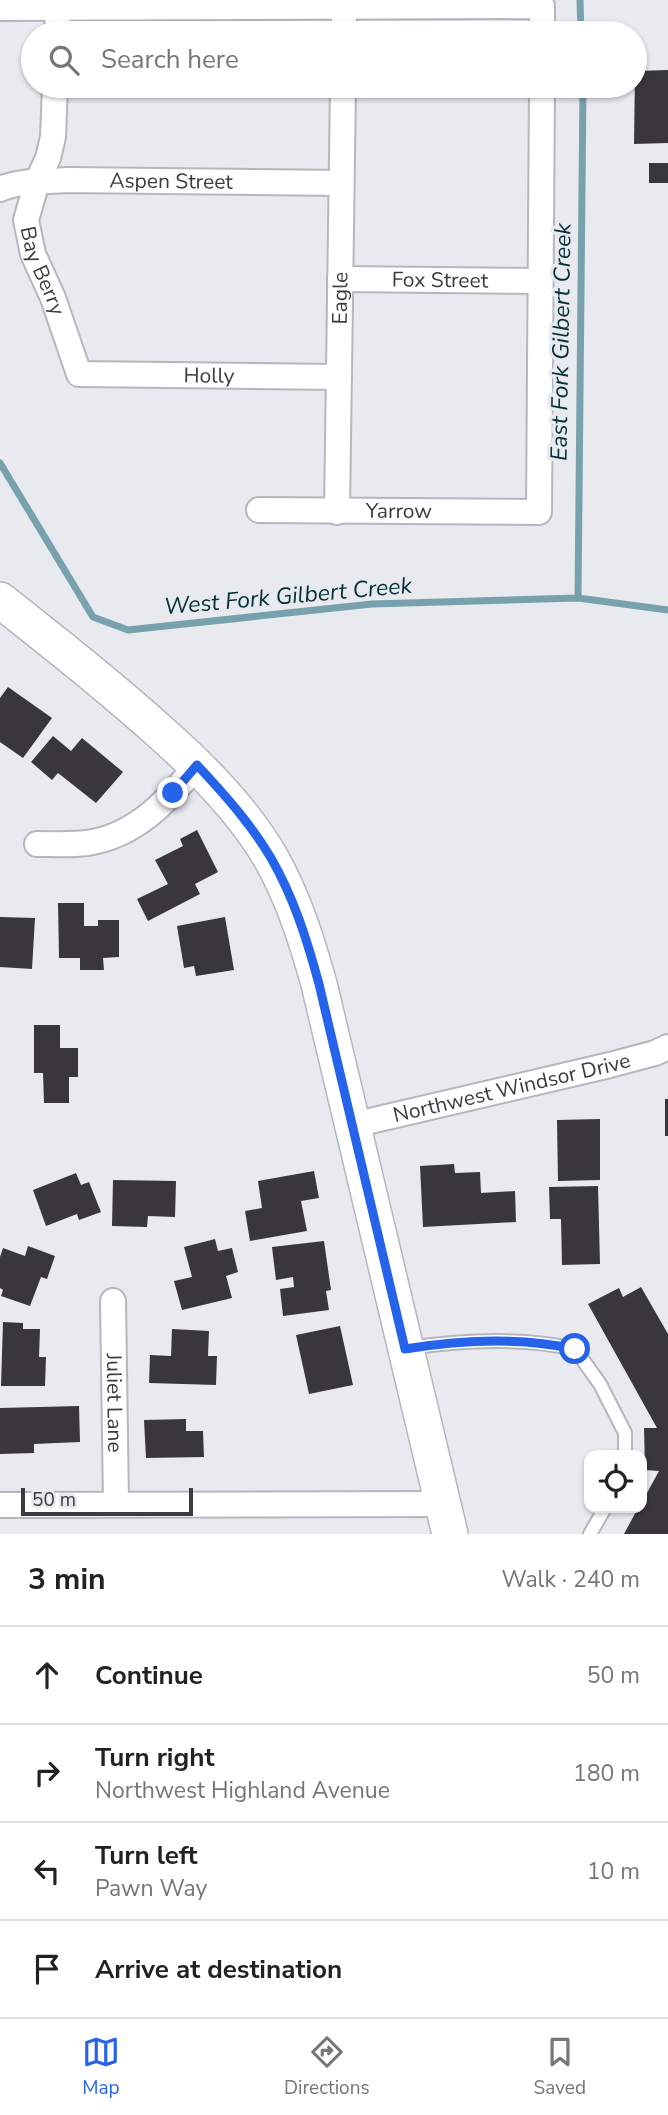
<!DOCTYPE html>
<html lang="en">
<head>
<meta charset="utf-8">
<style>
  body { margin:0; font-family:"Nunito Sans",sans-serif; background:#f6f6f6; color:#222 }
  .controls { position:absolute; right:21px; bottom:21px; display:grid; overflow:hidden; border-radius:14px; box-shadow:0 2px 5px #0004 }
  .controls button { width:63px; height:63px; display:grid; place-items:center; padding:0; border:0; border-bottom:2px solid #e0e0e0; background:#fff; color:#222; font:35px sans-serif }
  .scale { position:absolute; left:21px; bottom:18px; width:172px; box-sizing:border-box; padding-left:7px; border:4px solid #3b3c3f; border-top:0; font-size:19px; line-height:24px; white-space:nowrap; color:#3b3c3f; -webkit-text-stroke:5px #e8eaf0; paint-order:stroke }
  .stop { position:absolute; width:21px; height:21px; margin:-16px; border:5px solid #2563eb; border-radius:50%; background:#fff }
  .stop.end { background:#2563eb; border-color:#fff; box-shadow:0 2px 7px #0008 }
  .list { margin:0; padding:0; list-style:none }
  h2 { display:flex; justify-content:space-between; align-items:center; height:91px; margin:0; padding:0 28px; font-size:30px }
  h2 small { font-size:23px; font-weight:400; color:#767676 }
  .list li { display:grid; grid-template-columns:46px 1fr auto; gap:21px; align-items:center; box-sizing:border-box; height:98px; padding:0 28px; border-top:2px solid #e0e0e0 }
  .list b { display:block; font-size:26px; white-space:nowrap }
  .list p { margin:0; font-size:23px; white-space:nowrap; color:#767676 }
  .list em { font-size:23px; font-style:normal; color:#767676 }
  .icon { flex:none; width:38px; height:38px; fill:none; stroke:currentColor; stroke-width:2; stroke-linecap:round; stroke-linejoin:round }
  .map { position:relative; flex:none; width:668px; height:1534px; overflow:hidden }
  .search { position:absolute; background:#fff; box-shadow:0 2px 5px #0004; left:21px; right:21px; top:21px; height:77px; display:flex; align-items:center; gap:18px; box-sizing:border-box; padding:0 24px; border-radius:38px; color:#767676; font-size:26px }
  .sheet { height:483px; background:#fff }
  nav { display:flex; justify-content:space-around; align-items:center; box-sizing:border-box; height:98px; border-top:2px solid #e0e0e0; background:#fff; font-size:19px; color:#767676 }
  nav a { display:grid; justify-items:center; gap:4px }
  nav .on { color:#2563eb }
  .map>svg:first-child { display:block }
  .lines { fill:none; stroke-linecap:round; stroke-linejoin:round }
  .stream { stroke:#77a2ad; stroke-width:7 }
  .building { fill:#39373d }
  .lane-casing { stroke:#b5b7be; stroke-width:16 }
  .street-casing { stroke:#b5b7be; stroke-width:28 }
  .secondary-casing { stroke:#b5b7be; stroke-width:38 }
  .lane { stroke:#fff; stroke-width:12 }
  .street { stroke:#fff; stroke-width:24 }
  .secondary { stroke:#fff; stroke-width:35 }
  .route { stroke:#2563eb; stroke-width:9 }
  .labels { text-anchor:middle; dominant-baseline:central; stroke-width:7; stroke-linejoin:round; paint-order:stroke }
  .street-label { font-size:21px; fill:#3b3c3f; stroke:#e8eaf0 }
  .water-label { font-size:23px; font-style:italic; fill:#043039; stroke:#e8eaf0 }
</style>
</head>
<body>
<div class="map">
<svg width="668" height="1534" viewBox="0 0 668 1534">
  <rect width="100%" height="100%" fill="#e8eaf0"/>
  <g class="lines">
    <path class="stream" d="M580,0L581,33
      M0,463L93,617L128,630L372,604L578,598L668,610
      M578,598L583,86"/>
  </g>
  <path class="building" d="M668,70V143L634,144L635,71Z
    M649,163H668V183H649Z
    M8,687L52,718L23,758L0,742V698Z
    M53,736L71,751L82,738L123,772L96,803L58,773L52,780L31,762Z
    M197,830L218,872L195,884L200,894L148,921L137,899L168,884L155,860L183,846L180,839Z
    M58,903H84V926H98V920H119V957L103,958L104,970H80V958H59Z
    M0,917L35,918L32,969L0,967Z
    M225,917L234,970L196,976L194,966L184,968L177,926Z
    M34,1025H60V1048H78V1077H69V1103H44L43,1073H34Z
    M665,1099H668V1136H665Z
    M600,1119V1180L558,1181L557,1120Z
    M454,1164L455,1173L480,1172L481,1193L515,1191L516,1222L423,1227L420,1166Z
    M314,1171L319,1198L301,1201L307,1231L250,1241L245,1211L262,1208L258,1181Z
    M76,1173L81,1185L89,1182L101,1212L79,1220L77,1214L46,1226L33,1190Z
    M113,1180L176,1181L175,1217L148,1216L147,1227L112,1226Z
    M598,1186L600,1264L562,1265L561,1219H550L549,1187Z
    M215,1239L218,1251L232,1248L238,1272L226,1276L232,1298L182,1310L174,1281L192,1277L184,1247Z
    M324,1241L331,1290L326,1291L329,1310L283,1316L280,1289L294,1287L293,1277L276,1280L272,1247Z
    M28,1246L55,1256L47,1279L41,1277L30,1306L1,1296L3,1290L0,1288V1257L3,1248L25,1256Z
    M641,1287L668,1334V1534H624L638,1508H642V1502L659,1471L645,1470L644,1428H657L588,1304L619,1288L623,1297Z
    M3,1322L23,1323V1329H40L39,1357H46L45,1386H1Z
    M340,1326L353,1385L309,1394L296,1335Z
    M172,1329L209,1331L208,1356H217L216,1385L149,1383L150,1355L171,1356Z
    M79,1406L80,1442L34,1444V1453L0,1454V1408Z
    M186,1419V1431H203L204,1457L146,1458L144,1420Z"/>
  <g class="lines">
    <g class="lane-casing">
      <path id="lane" d="M409,1348C463,1340 522,1337 575,1349L600,1384L625,1433V1455
        M590,1534L605,1508"/>
    </g>
    <g class="street-casing">
      <g id="street">
        <path d="M0,8L542,6V33"/>
        <path d="M57,33L58,8"/>
        <path d="M344,33V5"/>
        <path id="s1" d="M55,86L53,137L48,158L37,182L26,220L33,254L53,298L79,374L339,377"/>
        <path id="s2" d="M0,189C20,180 46,182 67,180L341,183"/>
        <path id="s3" d="M340,279L540,281"/>
        <path id="s4" d="M259,510L539,512L542,86"/>
        <path id="s5" d="M337,512L343,86"/>
        <path d="M37,844C54,844 71,845 87,843C136,836 167,801 197,765"/>
        <path id="s6" d="M353,1125L610,1065L655,1053L668,1047"/>
        <path id="s7" d="M113,1301L116,1504"/>
        <path d="M0,1505L442,1504"/>
      </g>
    </g>
    <g class="secondary-casing">
      <path id="secondary" d="M0,600C57,645 114,690 168,739C207,774 246,814 272,860C294,900 307,941 319,984L450,1534"/>
    </g>
    <use href="#lane" class="lane"/>
    <use href="#street" class="street"/>
    <use href="#secondary" class="secondary"/>
  </g>
  <g class="lines">
    <path class="route" d="M173,793L197,765C224,794 251,824 271,858C294,898 307,940 319,984L405,1349C460,1340 521,1337 575,1349"/>
  </g>
  <g class="labels">
    <g class="street-label">
      <text stroke="none"><textPath href="#s2" startOffset="172">Aspen Street</textPath></text>
      <text stroke="none"><textPath href="#s1" startOffset="192">Bay Berry</textPath></text>
      <text stroke="none"><textPath href="#s3" startOffset="100">Fox Street</textPath></text>
      <text stroke="none"><textPath href="#s5" startOffset="214">Eagle</textPath></text>
      <text stroke="none"><textPath href="#s1" startOffset="432">Holly</textPath></text>
      <text stroke="none"><textPath href="#s4" startOffset="140">Yarrow</textPath></text>
      <text stroke="none"><textPath href="#s6" startOffset="163">Northwest Windsor Drive</textPath></text>
      <text stroke="none"><textPath href="#s7" startOffset="102">Juliet Lane</textPath></text>
    </g>
    <g class="water-label">
      <text transform="translate(561 342) rotate(-89)">East Fork Gilbert Creek</text>
      <text transform="translate(288 596) rotate(-5)">West Fork Gilbert Creek</text>
    </g>
  </g>
</svg>
<div class="controls">
<button><svg class="icon" aria-label="locate" viewBox="0 0 24 24"><circle cx="12" cy="12" r="6"/><path d="M12 2v4M12 18v4M2 12h4M18 12h4"/></svg></button>
</div>
<div class="scale">50 m</div>
<div class="stop" style="left:575px;top:1349px"></div>
<div class="stop end" style="left:173px;top:793px"></div>
<div class="search"><svg class="icon" aria-label="search" viewBox="0 0 24 24"><circle cx="10" cy="10" r="6"/><path d="M15 15l6 6"/></svg>Search here</div>
</div>
<section class="sheet">
<h2>3 min<small>Walk · 240 m</small></h2>
<ul class="list">
<li><svg class="icon" aria-label="ahead" viewBox="0 0 24 24"><path d="M12 20V5M6 11l6-6 6 6"/></svg><div><b>Continue</b></div><em>50 m</em></li>
<li><svg class="icon" aria-label="right" viewBox="0 0 24 24"><path d="M7 20v-9h11M14 6l5 5-5 5"/></svg><div><b>Turn right</b><p>Northwest Highland Avenue</p></div><em>180 m</em></li>
<li><svg class="icon" aria-label="left" viewBox="0 0 24 24"><path d="M17 20v-9H6M10 6l-5 5 5 5"/></svg><div><b>Turn left</b><p>Pawn Way</p></div><em>10 m</em></li>
<li><svg class="icon" aria-label="arrive" viewBox="0 0 24 24"><path d="M6 21V4h12l-3 4 3 4H6"/></svg><div><b>Arrive at destination</b></div></li>
</ul>
</section>
<nav>
<a class="on"><svg class="icon" aria-label="map" viewBox="0 0 24 24"><path d="M3 6l6-2 6 2 6-2v14l-6 2-6-2-6 2zM9 4v14M15 6v14"/></svg>Map</a>
<a><svg class="icon" aria-label="directions" viewBox="0 0 24 24"><path d="M12 3l9 9-9 9-9-9zM9 14v-3h6M13 9l2 2-2 2"/></svg>Directions</a>
<a><svg class="icon" aria-label="saved" viewBox="0 0 24 24"><path d="M7 4h10v16l-5-4-5 4z"/></svg>Saved</a>
</nav>
</body>
</html>
